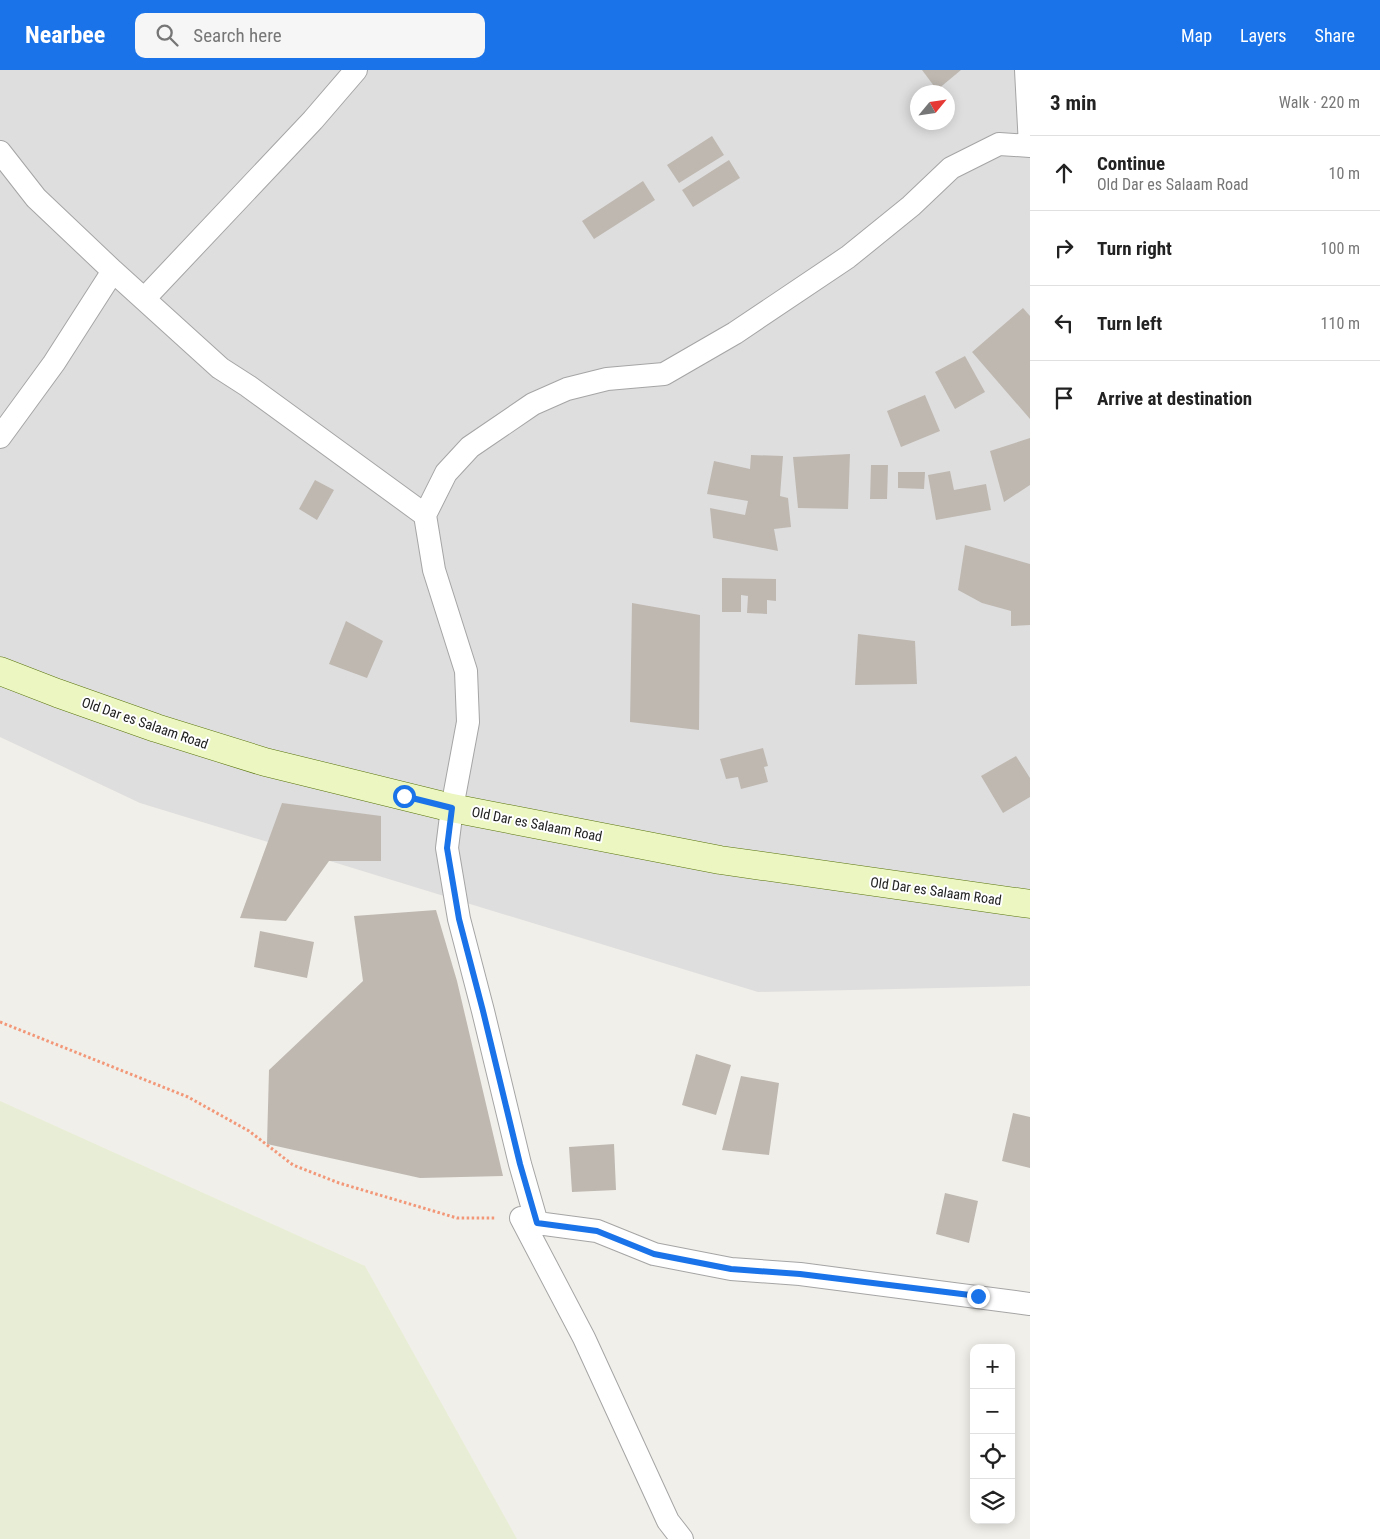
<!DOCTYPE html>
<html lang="en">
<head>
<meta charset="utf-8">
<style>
  body { margin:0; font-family:"Roboto Condensed",sans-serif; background:#f6f6f6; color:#222 }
  .controls { position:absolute; right:15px; bottom:15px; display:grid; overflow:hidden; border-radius:10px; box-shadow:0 2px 12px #0003 }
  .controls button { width:45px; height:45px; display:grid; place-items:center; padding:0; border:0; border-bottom:1px solid #e0e0e0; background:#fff; color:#222; font:25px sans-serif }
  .compass { position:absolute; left:910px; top:15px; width:45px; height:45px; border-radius:50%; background:#fff; box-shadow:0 2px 12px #0003; rotate:61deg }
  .stop { position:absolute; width:15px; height:15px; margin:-11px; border:4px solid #1a73e8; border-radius:50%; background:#fff }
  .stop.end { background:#1a73e8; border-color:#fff; box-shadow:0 1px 5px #0008 }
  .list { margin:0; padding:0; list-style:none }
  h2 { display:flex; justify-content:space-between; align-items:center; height:65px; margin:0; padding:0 20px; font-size:21px }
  h2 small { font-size:16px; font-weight:400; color:#767676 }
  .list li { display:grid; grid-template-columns:32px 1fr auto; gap:15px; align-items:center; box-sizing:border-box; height:75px; padding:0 20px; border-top:1px solid #e0e0e0 }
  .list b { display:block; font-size:19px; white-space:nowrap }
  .list p { margin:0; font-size:16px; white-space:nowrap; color:#767676 }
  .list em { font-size:16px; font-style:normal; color:#767676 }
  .icon { flex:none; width:28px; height:28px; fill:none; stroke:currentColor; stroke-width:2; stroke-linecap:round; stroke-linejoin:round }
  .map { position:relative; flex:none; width:1030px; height:1469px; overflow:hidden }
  header { display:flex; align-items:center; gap:30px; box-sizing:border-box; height:70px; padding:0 25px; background:#1a73e8; color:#fff }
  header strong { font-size:24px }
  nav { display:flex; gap:28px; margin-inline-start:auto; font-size:18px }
  .search { width:350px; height:45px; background:#f6f6f6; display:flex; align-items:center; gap:12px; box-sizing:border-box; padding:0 18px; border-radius:10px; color:#767676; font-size:19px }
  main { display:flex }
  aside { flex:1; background:#fff }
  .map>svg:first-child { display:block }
  .residential { fill:#dfdede; fill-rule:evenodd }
  .farmland { fill:#e8eed5 }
  .building { fill:#beb8b1 }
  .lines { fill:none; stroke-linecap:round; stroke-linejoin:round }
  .street-casing { stroke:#a5a5a5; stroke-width:24 }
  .secondary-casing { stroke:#59740c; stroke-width:29 }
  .path { stroke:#f29879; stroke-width:3; stroke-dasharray:2.5 2.5; stroke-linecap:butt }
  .street { stroke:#fff; stroke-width:22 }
  .secondary { stroke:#ebf6c1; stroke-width:28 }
  .route { stroke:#1a73e8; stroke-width:6 }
  .labels { text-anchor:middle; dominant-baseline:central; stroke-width:4; stroke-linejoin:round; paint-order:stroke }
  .street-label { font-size:14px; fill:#212121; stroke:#fff }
</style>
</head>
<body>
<header>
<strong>Nearbee</strong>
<div class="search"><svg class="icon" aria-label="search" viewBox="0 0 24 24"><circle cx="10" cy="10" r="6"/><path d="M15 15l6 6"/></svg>Search here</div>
<nav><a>Map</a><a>Layers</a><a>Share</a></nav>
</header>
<main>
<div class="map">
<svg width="1030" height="1469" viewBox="0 0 1030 1469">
  <rect width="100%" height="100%" fill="#f1efe9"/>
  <path class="residential" d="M0,0H1030V916L758,922L140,733L0,667ZM918,22H948V52H918Z"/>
  <path class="farmland" d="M0,1031L365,1196L517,1469H0Z"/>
  <path class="building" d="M922,0H961L937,20Z
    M712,66L724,85L679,113L667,95Z
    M729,90L740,108L693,137L682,120Z
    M643,111L655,130L594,169L582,151Z
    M1023,238L1030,246V349L972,282Z
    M965,286L985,322L955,339L935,302Z
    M925,325L940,361L901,377L887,341Z
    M1030,368V415L1004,432L990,381Z
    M850,384L848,439L798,438L793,387Z
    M751,385L783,386L780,426L788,428L791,457L774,459L778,481L713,468L710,438L745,445L748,431L707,424L714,391L750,399Z
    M871,395H888L887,429H870Z
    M950,401L954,420L986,414L991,440L936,450L928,405Z
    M898,402H925L924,419L898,418Z
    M315,410L334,420L317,450L299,439Z
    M965,475L1030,494V555L1011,556V541L982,533L958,520Z
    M722,508L776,509V531L767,530V544L747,543L748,526L741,525V542H722Z
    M632,533L700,545L699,660L630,652Z
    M346,551L383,571L367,608L329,594Z
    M858,564L915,571L917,614L855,615Z
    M763,678L768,696L764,697L768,712L741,719L738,707L726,709L720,689Z
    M1016,686L1030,708V727L1003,743L981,706Z
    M282,733L381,746V791H329L286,851L240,848Z
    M436,840L457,911L503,1106L420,1108L267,1074L269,1000L363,911L354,846Z
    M260,861L314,872L307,908L254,897Z
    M696,984L731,995L716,1045L682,1035Z
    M741,1006L779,1013L769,1085L722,1080Z
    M1013,1043L1030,1047V1098L1002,1091Z
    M614,1074L616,1120L572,1122L569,1077Z
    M945,1123L978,1131L969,1173L936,1164Z"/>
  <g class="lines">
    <g class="street-casing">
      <path id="street" d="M1026,0L1030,76
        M0,82L36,128L113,201L220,298L248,316L425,445L434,500L466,601L468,652L452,738L447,778L459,849L483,941L520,1094L537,1153L521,1148L584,1268L668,1451L682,1469
        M144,229L313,50L356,0
        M0,367L54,293L113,201
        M425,445L446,403L470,377L533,334L567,319L607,309L664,304L735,263L848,187L911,136L951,98L999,74L1030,76
        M537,1153L597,1161L654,1184L731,1199L800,1204L1030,1234"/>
    </g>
    <g class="secondary-casing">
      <path id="secondary" d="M0,601L57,623L156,658L265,692L452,738L720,790L1030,834"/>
    </g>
    <path class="path" d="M0,952L188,1027L249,1061L293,1095L339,1113L457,1148H496"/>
    <use href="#street" class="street"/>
    <use href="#secondary" class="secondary"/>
  </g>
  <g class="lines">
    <path class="route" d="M404,726L452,738L447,778L459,849L483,941L520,1094L537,1153L597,1161L654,1184L731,1199L800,1204L978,1226"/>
  </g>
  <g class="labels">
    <g class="street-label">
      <text transform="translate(145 653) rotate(19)">Old Dar es Salaam Road</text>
      <text transform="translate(537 754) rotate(11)">Old Dar es Salaam Road</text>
      <text transform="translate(936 821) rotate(8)">Old Dar es Salaam Road</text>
    </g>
  </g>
</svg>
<div class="controls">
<button>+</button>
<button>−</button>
<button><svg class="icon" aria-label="locate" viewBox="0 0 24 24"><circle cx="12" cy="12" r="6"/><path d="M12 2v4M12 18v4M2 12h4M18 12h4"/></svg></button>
<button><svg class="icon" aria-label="layers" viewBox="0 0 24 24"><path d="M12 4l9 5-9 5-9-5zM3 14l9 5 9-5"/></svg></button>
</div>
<svg class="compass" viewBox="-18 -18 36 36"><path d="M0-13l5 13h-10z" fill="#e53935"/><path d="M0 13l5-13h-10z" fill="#767676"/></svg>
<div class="stop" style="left:404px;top:726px"></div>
<div class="stop end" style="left:978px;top:1226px"></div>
</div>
<aside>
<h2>3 min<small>Walk · 220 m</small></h2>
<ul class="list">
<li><svg class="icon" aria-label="ahead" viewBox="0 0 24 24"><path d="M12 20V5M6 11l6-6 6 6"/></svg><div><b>Continue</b><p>Old Dar es Salaam Road</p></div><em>10 m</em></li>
<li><svg class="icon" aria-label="right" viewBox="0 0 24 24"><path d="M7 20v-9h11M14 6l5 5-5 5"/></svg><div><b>Turn right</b></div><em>100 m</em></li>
<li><svg class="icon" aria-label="left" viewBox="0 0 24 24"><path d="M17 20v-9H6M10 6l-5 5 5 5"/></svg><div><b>Turn left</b></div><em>110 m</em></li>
<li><svg class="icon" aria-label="arrive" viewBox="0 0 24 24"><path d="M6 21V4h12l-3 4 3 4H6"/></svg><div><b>Arrive at destination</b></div></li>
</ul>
</aside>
</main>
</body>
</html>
